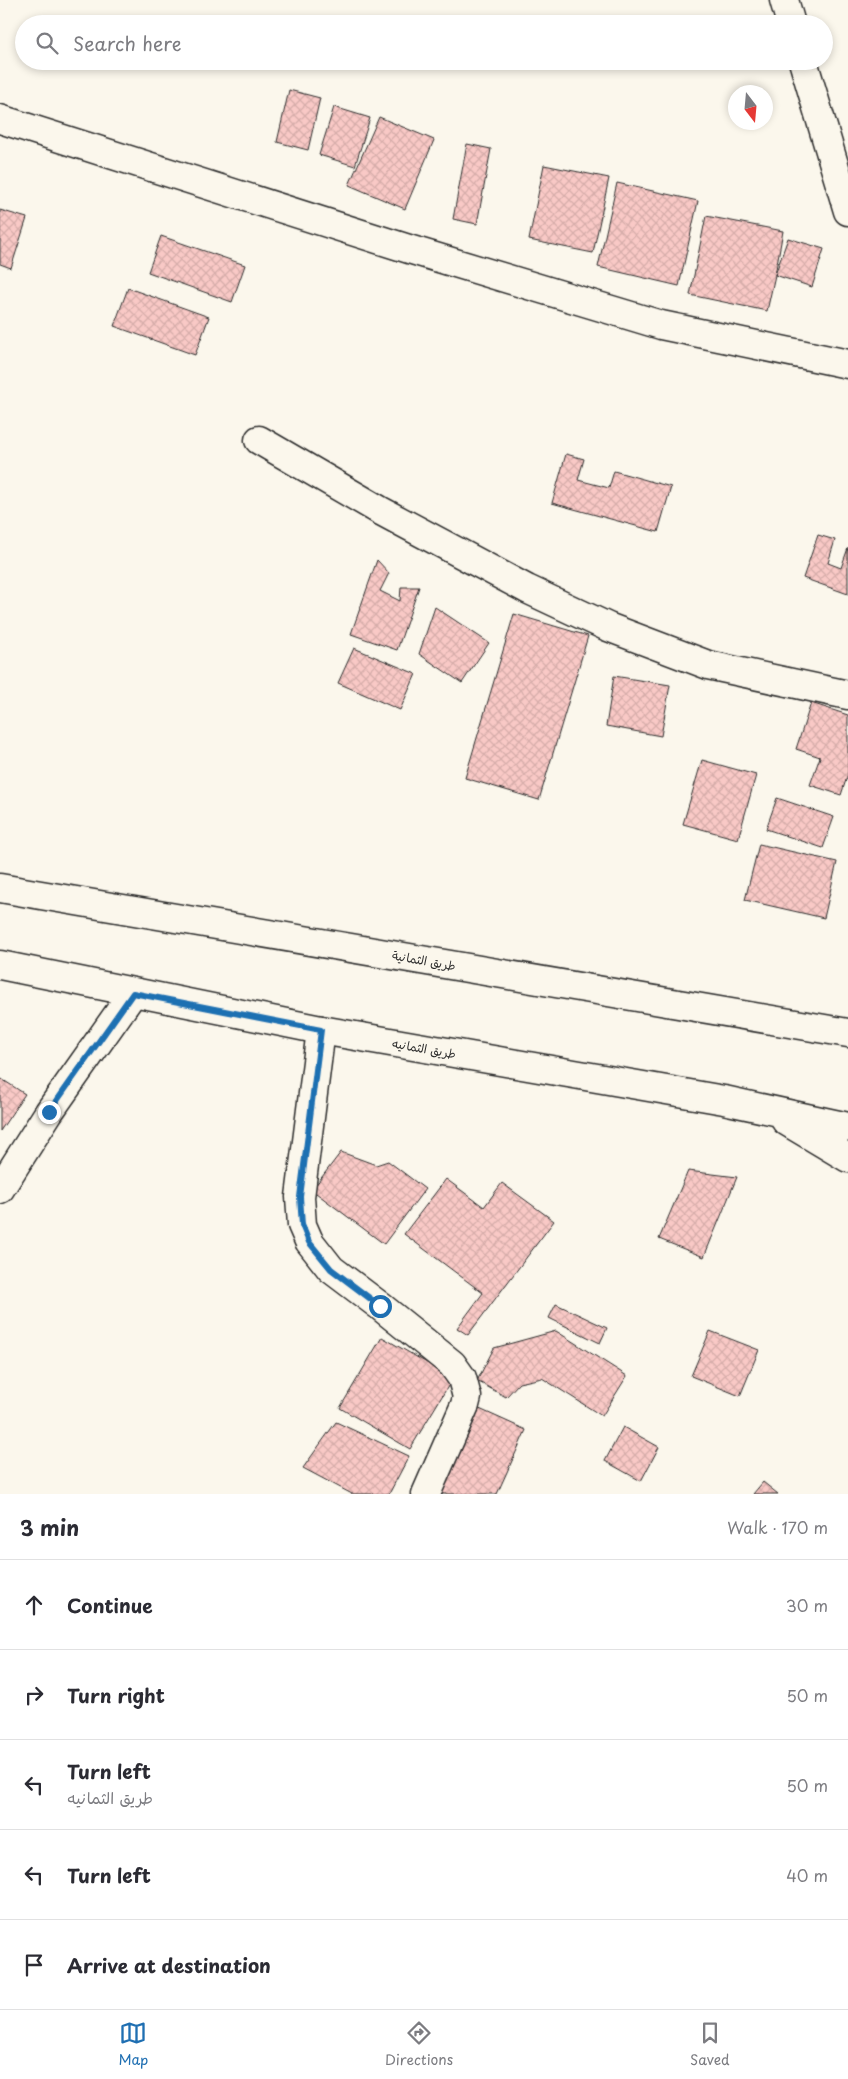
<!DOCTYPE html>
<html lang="en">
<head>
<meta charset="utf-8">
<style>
  body { margin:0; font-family:"Playpen Sans","Playpen Sans Arabic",sans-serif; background:#f2f2f3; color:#2b2b33 }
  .compass { position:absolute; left:728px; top:85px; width:45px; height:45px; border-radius:50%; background:#fff; box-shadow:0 2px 8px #0003; rotate:164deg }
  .stop { position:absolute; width:15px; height:15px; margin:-11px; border:4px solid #1f6fb2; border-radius:50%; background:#fff }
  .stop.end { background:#1f6fb2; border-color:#fff; box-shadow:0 1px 5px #0008 }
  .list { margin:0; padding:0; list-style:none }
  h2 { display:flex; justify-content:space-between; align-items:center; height:65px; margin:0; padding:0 20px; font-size:21px }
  h2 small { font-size:16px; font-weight:400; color:#7c7c81 }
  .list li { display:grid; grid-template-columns:32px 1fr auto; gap:15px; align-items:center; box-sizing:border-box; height:90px; padding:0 20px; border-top:1px solid #e1e1e2 }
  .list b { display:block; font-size:19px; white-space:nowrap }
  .list p { margin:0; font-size:16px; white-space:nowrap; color:#7c7c81 }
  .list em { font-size:16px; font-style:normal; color:#7c7c81 }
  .icon { flex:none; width:28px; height:28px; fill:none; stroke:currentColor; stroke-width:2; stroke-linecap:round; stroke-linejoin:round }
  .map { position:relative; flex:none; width:848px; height:1494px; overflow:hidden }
  .search { position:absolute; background:#fff; box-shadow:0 2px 8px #0003; left:15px; right:15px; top:15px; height:55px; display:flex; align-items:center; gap:12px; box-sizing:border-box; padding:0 18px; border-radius:28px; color:#7c7c81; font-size:19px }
  .sheet { height:515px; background:#fff }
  nav { display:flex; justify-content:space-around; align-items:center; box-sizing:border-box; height:70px; border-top:1px solid #e1e1e2; background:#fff; font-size:14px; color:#7c7c81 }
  nav a { display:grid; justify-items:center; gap:2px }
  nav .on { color:#1f6fb2 }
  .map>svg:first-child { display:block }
  .building { fill:url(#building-cross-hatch); stroke:#2b2b2b }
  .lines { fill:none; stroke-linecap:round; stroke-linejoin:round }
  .street-casing { stroke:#2b2b2b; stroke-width:31 }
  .secondary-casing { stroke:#2b2b2b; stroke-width:31 }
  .street { stroke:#fbf7ec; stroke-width:28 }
  .secondary { stroke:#fbf7ec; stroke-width:28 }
  .route { stroke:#1f6fb2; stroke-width:6 }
  .labels { text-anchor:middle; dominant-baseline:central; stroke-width:4.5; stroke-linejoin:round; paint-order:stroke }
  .street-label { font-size:12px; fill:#2b2b2b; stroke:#fbf7ec }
</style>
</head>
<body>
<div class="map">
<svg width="848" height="1494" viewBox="0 0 848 1494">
  <defs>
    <pattern id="building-cross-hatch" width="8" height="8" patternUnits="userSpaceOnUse" patternTransform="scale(1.25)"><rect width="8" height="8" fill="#f9c9c6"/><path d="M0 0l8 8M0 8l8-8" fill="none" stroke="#d6adaa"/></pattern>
  </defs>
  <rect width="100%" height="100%" fill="#fbf7ec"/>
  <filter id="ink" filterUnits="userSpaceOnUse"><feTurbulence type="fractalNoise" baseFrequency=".02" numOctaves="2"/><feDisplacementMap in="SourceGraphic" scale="10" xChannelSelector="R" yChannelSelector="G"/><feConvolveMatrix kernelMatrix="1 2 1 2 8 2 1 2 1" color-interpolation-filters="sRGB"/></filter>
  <g filter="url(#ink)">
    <path class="building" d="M289,90L320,98L308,150L277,142Z
      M334,107L370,118L355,166L319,155Z
      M379,117L434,140L405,209L349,185Z
      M467,144L491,149L477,224L453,219Z
      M544,165L609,178L593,253L529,240Z
      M617,183L698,201L679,286L598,267Z
      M0,210L27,218L11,268L0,264Z
      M706,216L783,231L775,275L767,311L690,295Z
      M161,236L245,265L232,302L148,272Z
      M788,238L824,249L812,287L775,275Z
      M128,288L209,317L195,355L114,326Z
      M566,454L584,459L578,480L609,488L614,471L671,487L658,532L552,503Z
      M818,535L835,540L828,563L841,568L848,548V594L803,578Z
      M377,560L389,573L380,591L400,601L401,587H419L397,650L351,634Z
      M435,607L489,643L462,683L419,654Z
      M514,614L588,636L539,800L465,778Z
      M354,648L416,674L400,710L338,683Z
      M614,676L670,685L661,736L606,726Z
      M811,703L848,715V774L841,795L810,785L820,757L796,749Z
      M702,760L756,775L738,839L683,824Z
      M777,798L834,817L823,848L766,829Z
      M759,844L837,862L824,918L745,900Z
      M0,1078L25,1094L0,1131Z
      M341,1152L376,1165L388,1161L425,1189L384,1244L312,1190Z
      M688,1171L737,1177L704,1257L659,1239Z
      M446,1179L484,1207L502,1183L554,1221L468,1335L457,1328L483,1293L404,1234Z
      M556,1304L607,1328L600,1343L549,1318Z
      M556,1331L627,1376L602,1416L542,1378L519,1383L506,1397L477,1381L494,1348Z
      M710,1331L759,1350L740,1396L691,1376Z
      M382,1337L453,1378L410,1449L340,1408Z
      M475,1407L526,1430L497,1494H436Z
      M336,1422L409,1456L389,1494H352L303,1468Z
      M623,1427L659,1447L641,1481L605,1461Z
      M763,1482L778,1494H753Z"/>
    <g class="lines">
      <g class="street-casing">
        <path id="street" d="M784,0L791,24
          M803,61L848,211
          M0,119L412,250L661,325L848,364
          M259,440L381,511L527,589L608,627L708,665L848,695
          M321,1030L300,1197L302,1225L309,1241L331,1269L380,1306L452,1364L462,1378L467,1397L465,1405L426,1494
          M0,1189L49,1112L133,993"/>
      </g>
      <g class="secondary-casing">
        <path id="secondary" d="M0,888L848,1033
          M0,965L321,1030L724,1100L848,1127
          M786,1121L848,1158"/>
      </g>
      <use href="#street" class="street"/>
      <use href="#secondary" class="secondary"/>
    </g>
  </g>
  <g class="lines" filter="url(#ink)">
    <path class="route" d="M49,1112L133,993L321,1030L300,1197L302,1225L309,1242L331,1269L380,1306"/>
  </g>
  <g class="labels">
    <g class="street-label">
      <text transform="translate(424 960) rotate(10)">طريق الثمانية</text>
      <text transform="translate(424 1048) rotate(10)">طريق الثمانيه</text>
    </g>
  </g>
</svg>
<svg class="compass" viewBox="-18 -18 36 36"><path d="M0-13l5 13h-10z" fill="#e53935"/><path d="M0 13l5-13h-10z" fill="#7c7c81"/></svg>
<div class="stop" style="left:380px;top:1306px"></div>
<div class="stop end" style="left:49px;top:1112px"></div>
<div class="search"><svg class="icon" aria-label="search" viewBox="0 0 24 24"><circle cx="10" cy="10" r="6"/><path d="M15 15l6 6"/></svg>Search here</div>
</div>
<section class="sheet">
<h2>3 min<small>Walk · 170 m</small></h2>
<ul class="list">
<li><svg class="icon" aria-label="ahead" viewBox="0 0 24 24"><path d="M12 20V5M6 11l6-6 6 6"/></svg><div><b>Continue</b></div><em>30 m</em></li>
<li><svg class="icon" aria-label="right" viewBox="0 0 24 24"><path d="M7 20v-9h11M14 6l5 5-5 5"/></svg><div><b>Turn right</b></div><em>50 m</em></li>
<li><svg class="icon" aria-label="left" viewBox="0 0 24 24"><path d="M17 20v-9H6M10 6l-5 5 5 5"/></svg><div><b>Turn left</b><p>طريق الثمانيه</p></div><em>50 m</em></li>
<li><svg class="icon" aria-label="left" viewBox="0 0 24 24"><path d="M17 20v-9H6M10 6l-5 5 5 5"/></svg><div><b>Turn left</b></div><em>40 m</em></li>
<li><svg class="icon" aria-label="arrive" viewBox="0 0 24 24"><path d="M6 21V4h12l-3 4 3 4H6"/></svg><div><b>Arrive at destination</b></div></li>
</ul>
</section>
<nav>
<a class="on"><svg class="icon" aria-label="map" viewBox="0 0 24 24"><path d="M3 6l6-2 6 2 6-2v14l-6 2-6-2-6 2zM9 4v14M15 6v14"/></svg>Map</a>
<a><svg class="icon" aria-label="directions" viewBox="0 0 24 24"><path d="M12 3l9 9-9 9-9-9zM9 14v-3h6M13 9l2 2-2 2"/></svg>Directions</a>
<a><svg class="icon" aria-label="saved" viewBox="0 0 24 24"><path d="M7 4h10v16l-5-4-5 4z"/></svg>Saved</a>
</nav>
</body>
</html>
